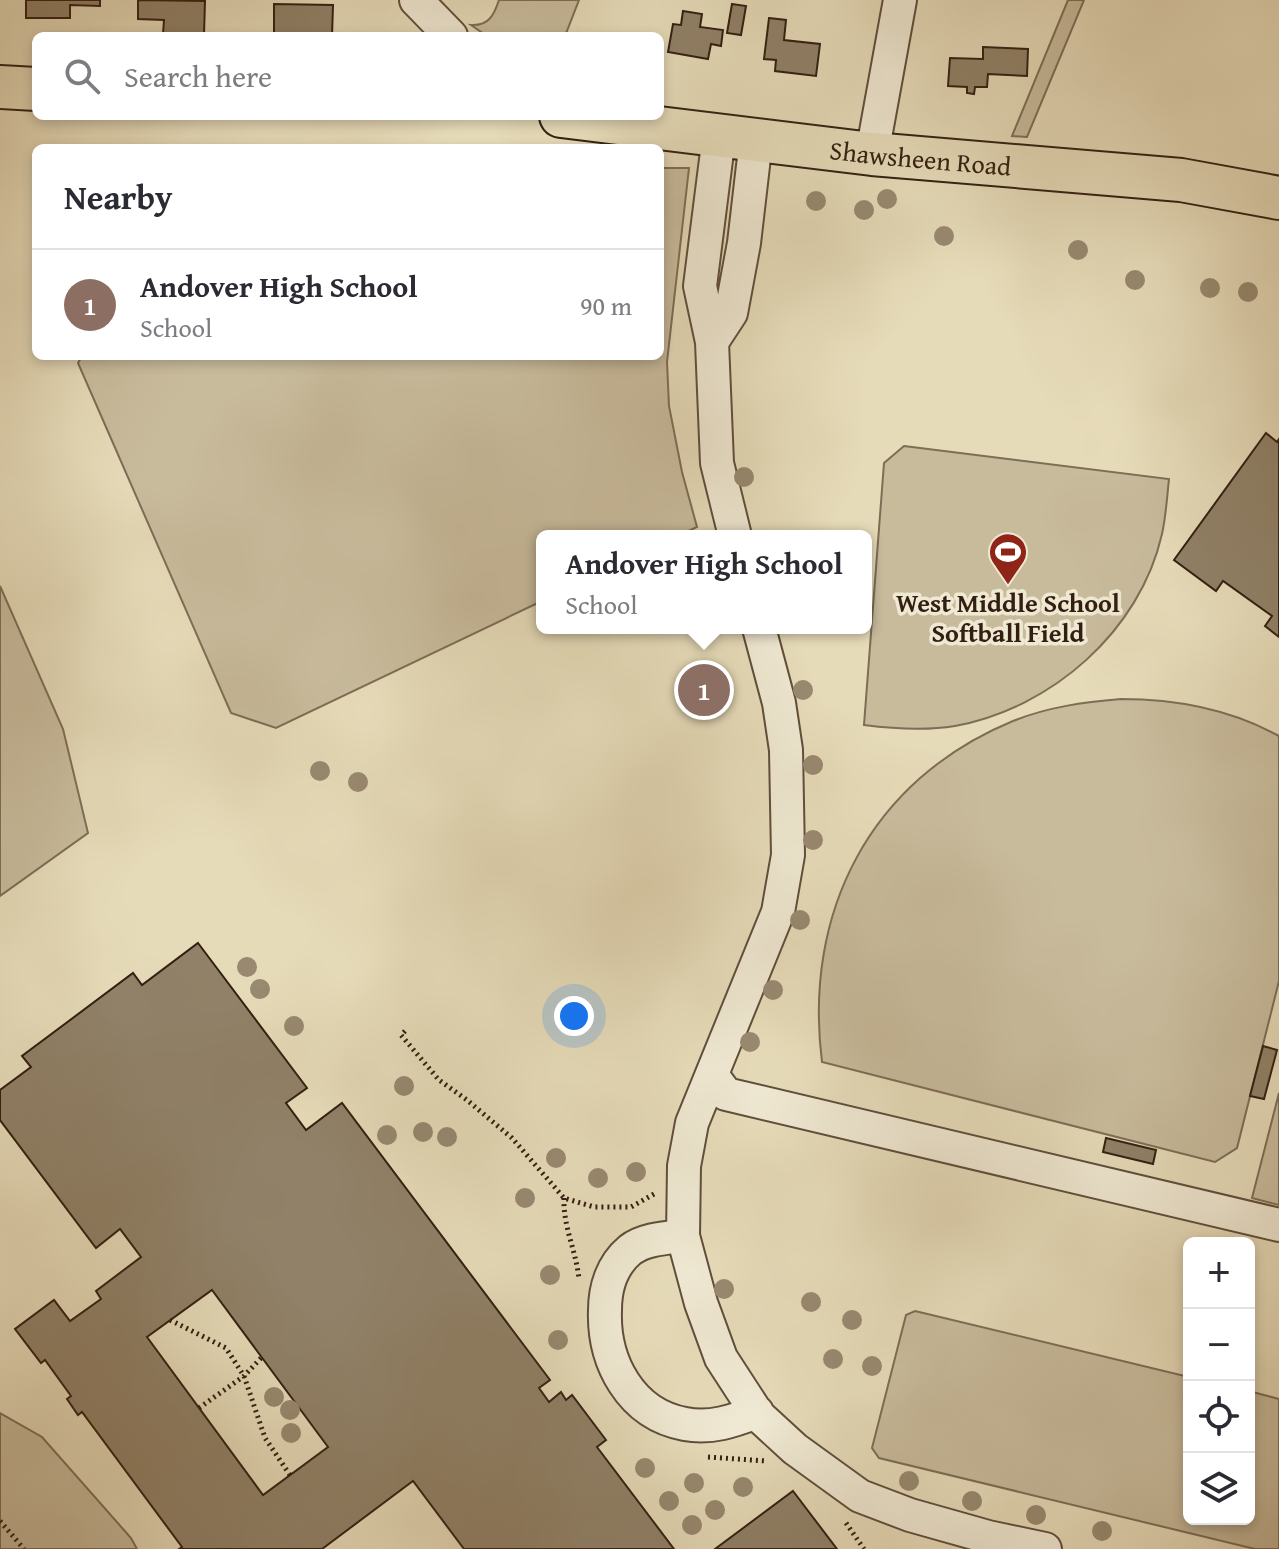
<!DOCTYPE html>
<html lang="en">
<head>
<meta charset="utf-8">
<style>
  body { margin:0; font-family:"Gentium Book Plus",serif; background:#f2f2f3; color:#2b2b33 }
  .controls { position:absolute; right:24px; bottom:24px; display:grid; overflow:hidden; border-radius:12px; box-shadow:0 4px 12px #0003 }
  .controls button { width:72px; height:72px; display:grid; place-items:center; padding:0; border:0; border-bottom:2px solid #e1e1e2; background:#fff; color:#2b2b33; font:40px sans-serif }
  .you { position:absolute; left:574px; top:1016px; width:28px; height:28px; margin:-20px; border:6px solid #fff; border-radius:50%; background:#1a73e8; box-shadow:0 0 0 12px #1a73e833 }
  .badge { display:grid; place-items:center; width:52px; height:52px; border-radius:50%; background:#0f766e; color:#fff; font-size:26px; font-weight:700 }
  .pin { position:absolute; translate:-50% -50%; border:4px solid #fff; box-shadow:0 2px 8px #0006 }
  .popup { position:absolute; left:536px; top:530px; width:336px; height:104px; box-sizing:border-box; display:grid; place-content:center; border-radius:12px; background:#fff; filter:drop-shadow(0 2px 6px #0005); font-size:26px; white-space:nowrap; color:#7c7c81 }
  .popup b { font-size:30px; color:#2b2b33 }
  .popup::after { content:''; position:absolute; left:50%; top:100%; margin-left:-16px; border:16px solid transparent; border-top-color:#fff }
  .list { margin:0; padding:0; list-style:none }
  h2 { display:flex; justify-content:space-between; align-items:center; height:104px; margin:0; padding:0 32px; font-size:34px }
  h2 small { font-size:26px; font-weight:400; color:#7c7c81 }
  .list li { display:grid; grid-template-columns:52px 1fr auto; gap:24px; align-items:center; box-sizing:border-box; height:112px; padding:0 32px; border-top:2px solid #e1e1e2 }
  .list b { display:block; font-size:30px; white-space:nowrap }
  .list p { margin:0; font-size:26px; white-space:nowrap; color:#7c7c81 }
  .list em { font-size:26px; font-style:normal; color:#7c7c81 }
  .icon { flex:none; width:44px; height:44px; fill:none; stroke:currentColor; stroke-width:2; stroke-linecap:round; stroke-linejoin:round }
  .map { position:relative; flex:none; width:1279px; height:1549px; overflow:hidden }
  .search { position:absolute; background:#fff; box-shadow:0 4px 12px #0003; left:32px; top:32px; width:632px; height:88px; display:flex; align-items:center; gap:20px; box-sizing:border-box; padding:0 28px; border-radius:12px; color:#7c7c81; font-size:30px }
  .panel { position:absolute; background:#fff; box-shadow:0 4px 12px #0003; left:32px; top:144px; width:632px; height:216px; border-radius:12px }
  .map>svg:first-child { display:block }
  .green { fill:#c8bb9c; stroke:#7e6d56; stroke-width:2 }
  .building { fill:#908168; stroke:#331f11; stroke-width:2; fill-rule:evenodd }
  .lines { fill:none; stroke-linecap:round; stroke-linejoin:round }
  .minor-casing { stroke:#604e3b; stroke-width:36 }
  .major-casing { stroke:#331f11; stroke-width:46 }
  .path { stroke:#331f11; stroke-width:5; stroke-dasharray:2 4; stroke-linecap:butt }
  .minor { stroke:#efe8d2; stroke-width:32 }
  .major { stroke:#e6dbb9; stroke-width:42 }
  .tree { fill:#988970 }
  .labels { text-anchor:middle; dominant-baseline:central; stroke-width:7; stroke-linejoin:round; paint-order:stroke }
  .street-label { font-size:26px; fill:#331f11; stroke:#efe8d2 }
  .poi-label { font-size:26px; font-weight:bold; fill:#331f11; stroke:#efe8d2 }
</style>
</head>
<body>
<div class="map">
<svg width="1279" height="1549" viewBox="0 0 1279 1549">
  <rect width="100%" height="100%" fill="#e6dbb9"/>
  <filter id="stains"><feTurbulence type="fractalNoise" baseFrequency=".0025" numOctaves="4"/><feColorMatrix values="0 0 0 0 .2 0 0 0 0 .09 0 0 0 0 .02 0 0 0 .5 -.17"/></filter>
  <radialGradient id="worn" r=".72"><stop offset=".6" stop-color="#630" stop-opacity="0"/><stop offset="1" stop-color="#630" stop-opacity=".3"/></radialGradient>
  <path class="green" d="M499,0H579L565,36H487L471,25C489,26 494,15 499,0Z
    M1068,0H1084L1027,137L1012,136Z
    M660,168H689L667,362L669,406L682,472L697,527L678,536H542V601L276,728L231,713L78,363L82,356H660Z
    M904,446L1169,479C1167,497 1166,516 1162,534C1140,631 1052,708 955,726C925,731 895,729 864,725L884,463Z
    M0,586L63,729L88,833L0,896Z
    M1121,699C1176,699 1230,709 1279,736V981L1237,1148L1215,1162L822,1062C803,912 870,780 1013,721C1048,707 1084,702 1121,699Z
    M1279,1093V1205L1252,1198Z
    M915,1311L1189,1377V1519H1249V1391L1279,1399V1549H1255L879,1458L872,1448L906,1315Z
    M0,1413L42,1437L131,1538L137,1549H0Z"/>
  <path class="building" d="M26,0H100V6L70,5V18H26Z
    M138,0L205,1L204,35L163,34L164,20L138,19Z
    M274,4L333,5L332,36L274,35Z
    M732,4L746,6L741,35L727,33Z
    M683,11L702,14L700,27L723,30L721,46L711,44L708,59L668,52L673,24L681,25Z
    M769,18L786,20L784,40L820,44L816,76L775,71L776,60L764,59Z
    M983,47L1028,49L1027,76L988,74L987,87H975L974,94L967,93V87L948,86L950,58L983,59Z
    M1266,433L1277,442L1279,439V637L1265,626L1272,616L1223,581L1216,591L1174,560Z
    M198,943L307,1088L286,1103L306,1130L342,1103L550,1380L539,1388L549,1402L561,1392L566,1400L572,1395L606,1440L597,1447L674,1549H464L413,1481L322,1549H179L182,1547L82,1412L78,1415L67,1399L71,1396L45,1360L41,1363L15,1329L54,1300L70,1321L101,1299L96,1291L141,1257L120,1229L96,1248L0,1120V1090L31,1067L22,1056L133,973L142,985ZM212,1290L328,1447L263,1495L147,1337Z
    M1263,1046L1277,1050L1264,1099L1250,1096Z
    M1106,1138L1156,1150L1153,1164L1103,1152Z
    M793,1491L837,1549H715Z"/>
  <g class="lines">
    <g class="minor-casing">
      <path id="minor" d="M416,0L451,36
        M719,136L700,286L712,342L717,463L735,536
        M872,154L900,0
        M712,342L731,313L744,243L756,140
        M759,628L779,703L786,750L788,855L778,912L692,1123L684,1166L683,1236L701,1303L721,1358L758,1415L795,1449L860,1496L910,1515L988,1537L1045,1549
        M712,1075L726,1094L1279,1225
        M683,1236C666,1238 644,1239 630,1250C612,1265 605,1288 605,1310C603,1361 630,1414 685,1424C711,1429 733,1421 757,1412"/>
    </g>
    <g class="major-casing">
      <g id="major">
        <path d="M0,87L36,89"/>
        <path id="s1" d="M561,116L872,154L1181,180L1279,198"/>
      </g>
    </g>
    <path class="path" d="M405,1031L401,1035L439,1080L467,1100L512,1138L564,1198L594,1207H631L654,1194
      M564,1198C563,1227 576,1250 579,1279
      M170,1320L226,1348L244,1376L265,1438L290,1475
      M199,1408L244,1376L262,1357
      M708,1457L766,1461
      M0,1521L24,1549
      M846,1523L864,1549"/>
    <use href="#minor" class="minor"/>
    <use href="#major" class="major"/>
  </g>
  <g class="tree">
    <circle cx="887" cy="199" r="10"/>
    <circle cx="816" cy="201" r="10"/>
    <circle cx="864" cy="210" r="10"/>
    <circle cx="944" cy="236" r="10"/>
    <circle cx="1078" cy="250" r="10"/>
    <circle cx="1135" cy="280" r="10"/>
    <circle cx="1210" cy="288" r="10"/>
    <circle cx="1248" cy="292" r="10"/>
    <circle cx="744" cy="477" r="10"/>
    <circle cx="803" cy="690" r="10"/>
    <circle cx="813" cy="765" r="10"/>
    <circle cx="320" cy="771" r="10"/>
    <circle cx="358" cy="782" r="10"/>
    <circle cx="813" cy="840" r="10"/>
    <circle cx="800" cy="920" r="10"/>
    <circle cx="247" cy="967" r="10"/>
    <circle cx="260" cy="989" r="10"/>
    <circle cx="773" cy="990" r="10"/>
    <circle cx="294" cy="1026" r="10"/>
    <circle cx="750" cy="1042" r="10"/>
    <circle cx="404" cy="1086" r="10"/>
    <circle cx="423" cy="1132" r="10"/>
    <circle cx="387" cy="1135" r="10"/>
    <circle cx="447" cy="1137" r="10"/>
    <circle cx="556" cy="1158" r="10"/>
    <circle cx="636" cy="1172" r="10"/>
    <circle cx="598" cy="1178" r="10"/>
    <circle cx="525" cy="1198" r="10"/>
    <circle cx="550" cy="1275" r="10"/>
    <circle cx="724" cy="1289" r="10"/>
    <circle cx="811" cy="1302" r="10"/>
    <circle cx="852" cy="1320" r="10"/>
    <circle cx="558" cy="1340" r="10"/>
    <circle cx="833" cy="1359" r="10"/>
    <circle cx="872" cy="1366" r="10"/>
    <circle cx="274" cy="1397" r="10"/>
    <circle cx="290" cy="1410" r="10"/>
    <circle cx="291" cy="1433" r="10"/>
    <circle cx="645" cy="1468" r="10"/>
    <circle cx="909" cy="1481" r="10"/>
    <circle cx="694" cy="1483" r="10"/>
    <circle cx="743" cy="1487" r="10"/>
    <circle cx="669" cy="1501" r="10"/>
    <circle cx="972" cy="1501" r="10"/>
    <circle cx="715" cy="1510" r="10"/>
    <circle cx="1036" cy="1515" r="10"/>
    <circle cx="692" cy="1525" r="10"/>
    <circle cx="1102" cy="1531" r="10"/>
  </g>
  <defs>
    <g id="stadium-pin" transform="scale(2)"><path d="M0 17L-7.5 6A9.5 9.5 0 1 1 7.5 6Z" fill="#8f2418" stroke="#efe8d2"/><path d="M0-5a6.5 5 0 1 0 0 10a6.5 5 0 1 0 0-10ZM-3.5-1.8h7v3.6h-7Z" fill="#fff"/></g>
  </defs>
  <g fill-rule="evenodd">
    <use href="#stadium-pin" x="1008" y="552"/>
  </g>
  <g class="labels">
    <g class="street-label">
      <text stroke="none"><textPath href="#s1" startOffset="362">Shawsheen Road</textPath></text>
    </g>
    <g class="poi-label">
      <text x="1008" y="602">West Middle School<tspan x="1008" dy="30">Softball Field</tspan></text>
    </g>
  </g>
  <rect width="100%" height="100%" filter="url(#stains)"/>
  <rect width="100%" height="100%" fill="url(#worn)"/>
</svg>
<div class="controls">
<button>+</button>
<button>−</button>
<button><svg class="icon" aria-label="locate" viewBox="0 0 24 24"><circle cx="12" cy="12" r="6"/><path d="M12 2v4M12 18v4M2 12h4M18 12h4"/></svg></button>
<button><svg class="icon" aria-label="layers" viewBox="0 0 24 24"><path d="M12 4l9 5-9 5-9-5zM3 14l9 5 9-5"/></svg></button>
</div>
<div class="you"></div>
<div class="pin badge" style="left:704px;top:690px;background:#8d6e63">1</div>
<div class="popup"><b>Andover High School</b>School</div>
<div class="search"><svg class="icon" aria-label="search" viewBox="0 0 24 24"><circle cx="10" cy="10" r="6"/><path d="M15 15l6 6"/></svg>Search here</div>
<section class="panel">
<h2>Nearby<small></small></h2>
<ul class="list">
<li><span class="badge" style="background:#8d6e63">1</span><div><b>Andover High School</b><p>School</p></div><em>90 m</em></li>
</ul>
</section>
</div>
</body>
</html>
